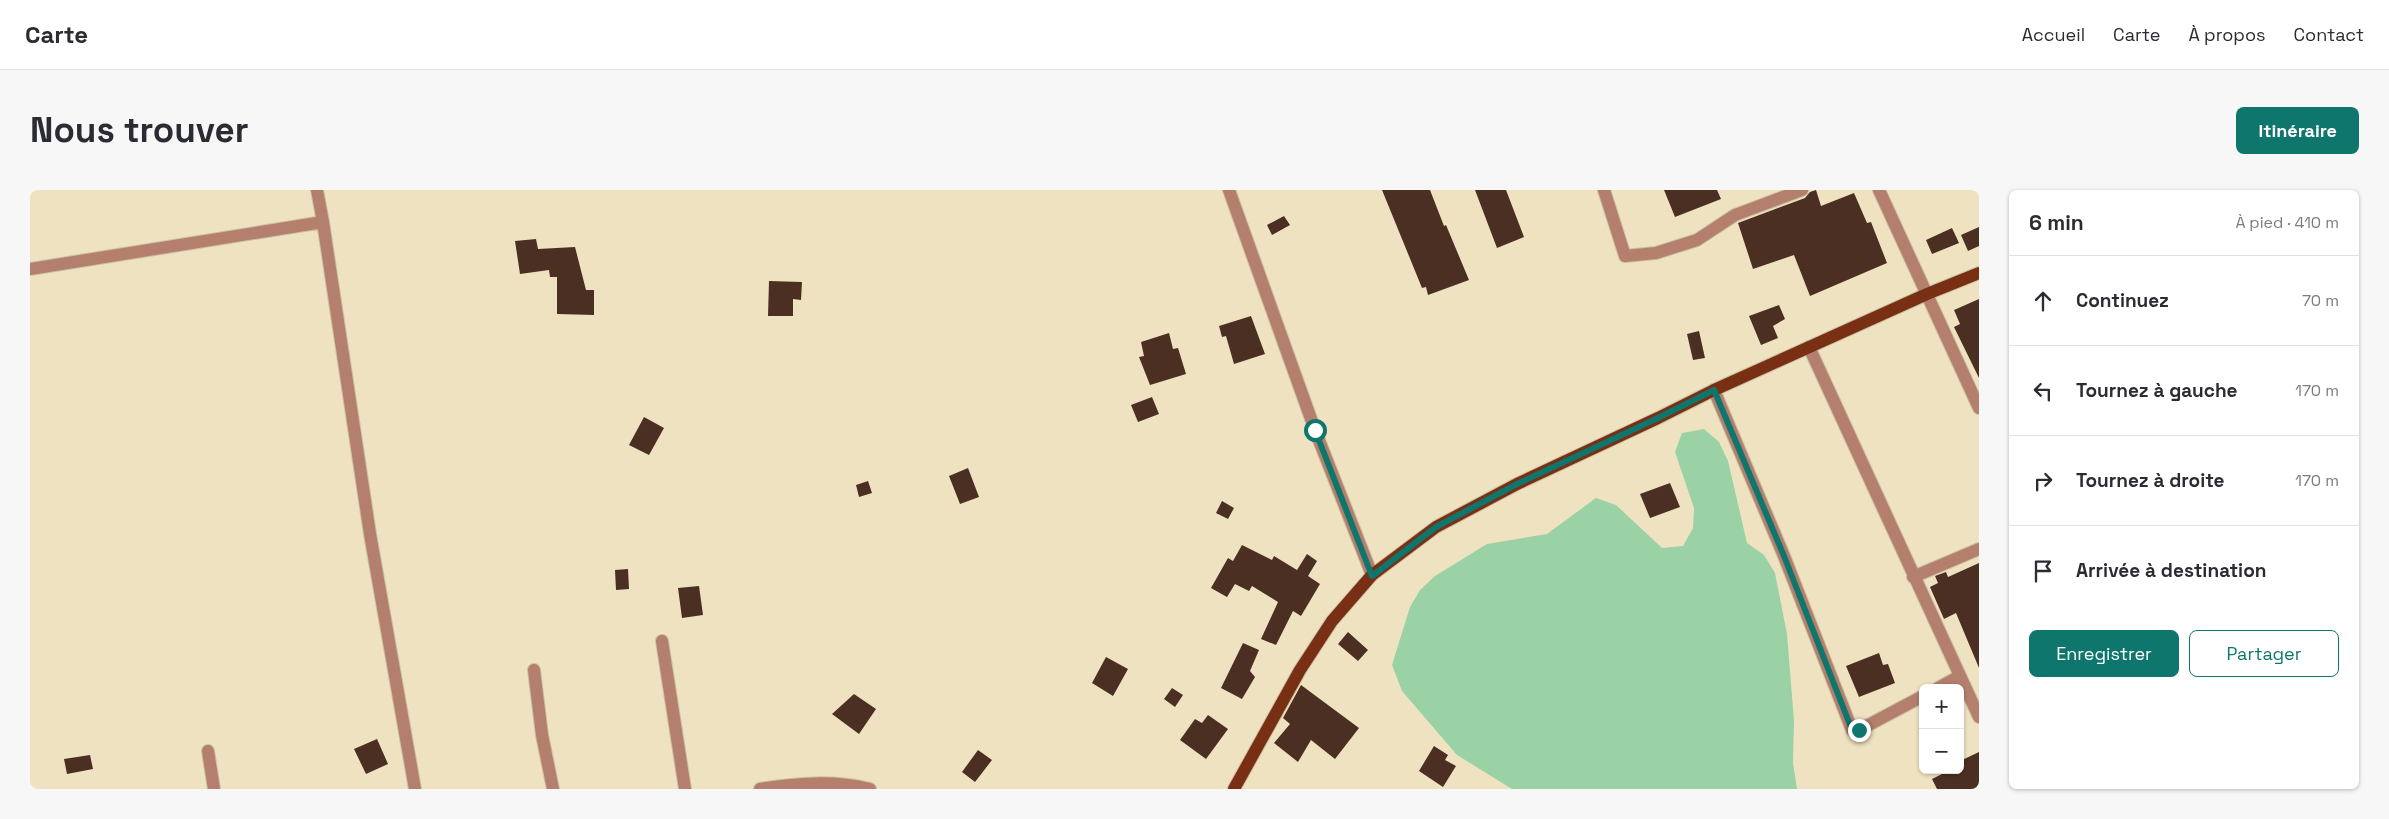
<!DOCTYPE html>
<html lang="fr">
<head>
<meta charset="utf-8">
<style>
  body { margin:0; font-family:"Space Grotesk",sans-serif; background:#f7f7f7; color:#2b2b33 }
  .controls { position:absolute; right:15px; bottom:15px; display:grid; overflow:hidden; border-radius:8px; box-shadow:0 1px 4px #0004 }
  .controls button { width:45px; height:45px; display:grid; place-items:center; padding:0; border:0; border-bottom:1px solid #e1e1e2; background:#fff; color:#2b2b33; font:25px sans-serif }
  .stop { position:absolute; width:15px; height:15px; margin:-11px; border:4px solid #0f766e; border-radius:50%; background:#fff }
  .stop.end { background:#0f766e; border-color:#fff; box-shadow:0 1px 5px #0008 }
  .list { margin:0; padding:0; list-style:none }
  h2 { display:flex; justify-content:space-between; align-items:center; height:65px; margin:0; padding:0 20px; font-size:21px }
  h2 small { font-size:16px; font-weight:400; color:#7c7c81 }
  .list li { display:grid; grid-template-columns:32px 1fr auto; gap:15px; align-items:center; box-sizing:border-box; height:90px; padding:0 20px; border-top:1px solid #e1e1e2 }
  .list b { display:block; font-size:19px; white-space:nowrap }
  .list em { font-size:16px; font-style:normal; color:#7c7c81 }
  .actions { display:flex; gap:10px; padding:15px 20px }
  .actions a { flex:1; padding:11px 0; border:1px solid #0f766e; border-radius:8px; text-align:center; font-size:18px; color:#0f766e }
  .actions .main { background:#0f766e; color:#fff }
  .icon { flex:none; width:28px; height:28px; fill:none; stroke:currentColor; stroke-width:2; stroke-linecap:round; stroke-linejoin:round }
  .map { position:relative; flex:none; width:1949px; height:599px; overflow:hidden; border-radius:8px }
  header { display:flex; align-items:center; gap:30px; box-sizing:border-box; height:70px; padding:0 25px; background:#fff; border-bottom:1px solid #e1e1e2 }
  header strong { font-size:24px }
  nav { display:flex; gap:28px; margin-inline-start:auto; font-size:18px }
  .intro { display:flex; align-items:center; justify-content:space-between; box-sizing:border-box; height:120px; padding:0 30px }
  h1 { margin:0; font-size:35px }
  .button { padding:12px 22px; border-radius:8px; background:#0f766e; color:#fff; font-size:18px; font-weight:700 }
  main { display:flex; gap:30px; padding:0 30px }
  aside { flex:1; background:#fff; border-radius:8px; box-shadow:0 1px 4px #0004 }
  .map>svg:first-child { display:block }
  .green { fill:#9ad2a5 }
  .building { fill:#4b2f23 }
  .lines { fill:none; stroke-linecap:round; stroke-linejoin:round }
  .minor-casing { stroke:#cbc0a2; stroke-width:14 }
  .major-casing { stroke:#cbc0a2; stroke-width:14 }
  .minor { stroke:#b57f6d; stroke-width:12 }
  .major { stroke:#782f14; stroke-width:12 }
  .route { stroke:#0f766e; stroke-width:6 }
</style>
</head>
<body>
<header>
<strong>Carte</strong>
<nav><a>Accueil</a><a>Carte</a><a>À propos</a><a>Contact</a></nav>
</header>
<div class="intro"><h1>Nous trouver</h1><a class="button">Itinéraire</a></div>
<main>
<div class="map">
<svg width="1949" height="599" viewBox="0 0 1949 599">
  <rect width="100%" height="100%" fill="#efe2c1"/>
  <path class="green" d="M1674,239L1689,252L1698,271L1717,353L1734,365L1745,383L1757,444L1764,531L1763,573L1767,599H1482L1427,565L1372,501L1362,475L1380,417L1390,400L1405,386L1457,354L1517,344L1566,308L1586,315L1632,358L1653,356L1663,338L1664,318L1645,262L1652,243Z"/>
  <path class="building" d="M1352,0H1400L1414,36L1416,35L1439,90L1398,105L1396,97L1392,98Z
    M1445,0H1476L1494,47L1467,58Z
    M1634,0H1687L1691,9L1645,27Z
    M1786,0L1791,16L1824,3L1837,33L1841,32L1857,73L1780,106L1764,65L1723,79L1708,33L1775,8L1780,2Z
    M1254,26L1260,35L1242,45L1237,35Z
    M1949,37V56L1938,61L1931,45Z
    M1922,38L1929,53L1902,64L1896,50Z
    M506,49L508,59L545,57L556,100H564V125L527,124V87H520L519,80L490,84L485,51Z
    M739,91L772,92L771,110L763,109V126H738Z
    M1949,109V188L1924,137L1930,134L1924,120Z
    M1749,115L1755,129L1743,136L1748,148L1731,155L1719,126Z
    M1221,126L1235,164L1204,174L1196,146L1192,147L1189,136Z
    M1669,141L1675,168L1663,170L1657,144Z
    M1139,143L1143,159L1148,158L1156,184L1120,195L1109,167L1114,166L1111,152Z
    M1122,207L1129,224L1108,232L1101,215Z
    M614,227L634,238L619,265L599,255Z
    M938,278L949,307L930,314L919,286Z
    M838,291L842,303L829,307L826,295Z
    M1640,293L1650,317L1620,328L1610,304Z
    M1192,311L1204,318L1198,329L1186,323Z
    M1212,355L1242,370L1244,366L1267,380L1277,364L1287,371L1278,386L1290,394L1271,426L1263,421L1246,455L1231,449L1248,412L1222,396L1219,401L1205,394L1197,407L1181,398L1198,368L1203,371Z
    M1949,373V478L1926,423L1914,429L1900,397L1908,393L1905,386L1916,382L1918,387Z
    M598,379L599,399L586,400L585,380Z
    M669,396L673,425L652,428L648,398Z
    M1318,442L1338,460L1328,471L1308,454Z
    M1213,453L1229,460L1220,481L1225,487L1212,509L1191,498Z
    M1849,463L1853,475L1858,474L1865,493L1829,507L1816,476Z
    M1076,467L1098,479L1083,506L1062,493Z
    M1271,495L1329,538L1305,569L1281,550L1268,572L1244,553L1260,534L1253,528Z
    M1142,498L1153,505L1145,517L1134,509Z
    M824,504L846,519L829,544L802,524Z
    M1178,525L1198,539L1176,569L1150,550L1165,529L1172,533Z
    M347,549L358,574L336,584L324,559Z
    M1404,556L1418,565L1415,570L1426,576L1413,597L1389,581Z
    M948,560L962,570L945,592L932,582Z
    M1949,562V599H1907L1902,589L1920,580H1930V571Z
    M60,565L63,579L37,584L34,569Z"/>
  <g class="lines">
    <g class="minor-casing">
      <path id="minor" d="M1199,0L1285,240L1342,385
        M1574,0L1595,66L1626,63L1667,50L1705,25L1772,0
        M1849,0L1949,218
        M293,32L340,344L385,599
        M0,79L293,32L287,0
        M1779,157L1949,527
        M1684,200L1754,366L1822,540H1829L1893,506
        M1883,387L1949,359
        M632,451L655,599
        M504,480L512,545L523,599
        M1908,498L1930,486
        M178,561L184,599
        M730,599C767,593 803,590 840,599"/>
    </g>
    <g class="major-casing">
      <path id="major" d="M1204,599L1270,480L1302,431L1342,385L1406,337L1487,294L1628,228L1684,200L1897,104L1949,83"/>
    </g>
    <use href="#minor" class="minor"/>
    <use href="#major" class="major"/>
  </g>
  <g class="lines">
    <path class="route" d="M1285,240L1342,386L1406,337L1487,294L1628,228L1684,200L1754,366L1822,540H1829"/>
  </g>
</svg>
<div class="controls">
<button>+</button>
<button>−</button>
</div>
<div class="stop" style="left:1285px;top:240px"></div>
<div class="stop end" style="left:1829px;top:540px"></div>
</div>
<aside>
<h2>6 min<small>À pied · 410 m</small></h2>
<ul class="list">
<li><svg class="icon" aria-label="ahead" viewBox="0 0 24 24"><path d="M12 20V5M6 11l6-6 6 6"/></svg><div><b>Continuez</b></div><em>70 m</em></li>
<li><svg class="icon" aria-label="left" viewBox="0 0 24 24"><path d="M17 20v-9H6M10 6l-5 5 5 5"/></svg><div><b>Tournez à gauche</b></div><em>170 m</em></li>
<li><svg class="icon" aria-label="right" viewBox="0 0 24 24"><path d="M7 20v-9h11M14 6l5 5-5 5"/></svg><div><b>Tournez à droite</b></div><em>170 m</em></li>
<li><svg class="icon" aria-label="arrive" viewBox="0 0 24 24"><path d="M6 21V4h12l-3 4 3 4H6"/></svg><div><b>Arrivée à destination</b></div></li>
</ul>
<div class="actions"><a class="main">Enregistrer</a><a>Partager</a></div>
</aside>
</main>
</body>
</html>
